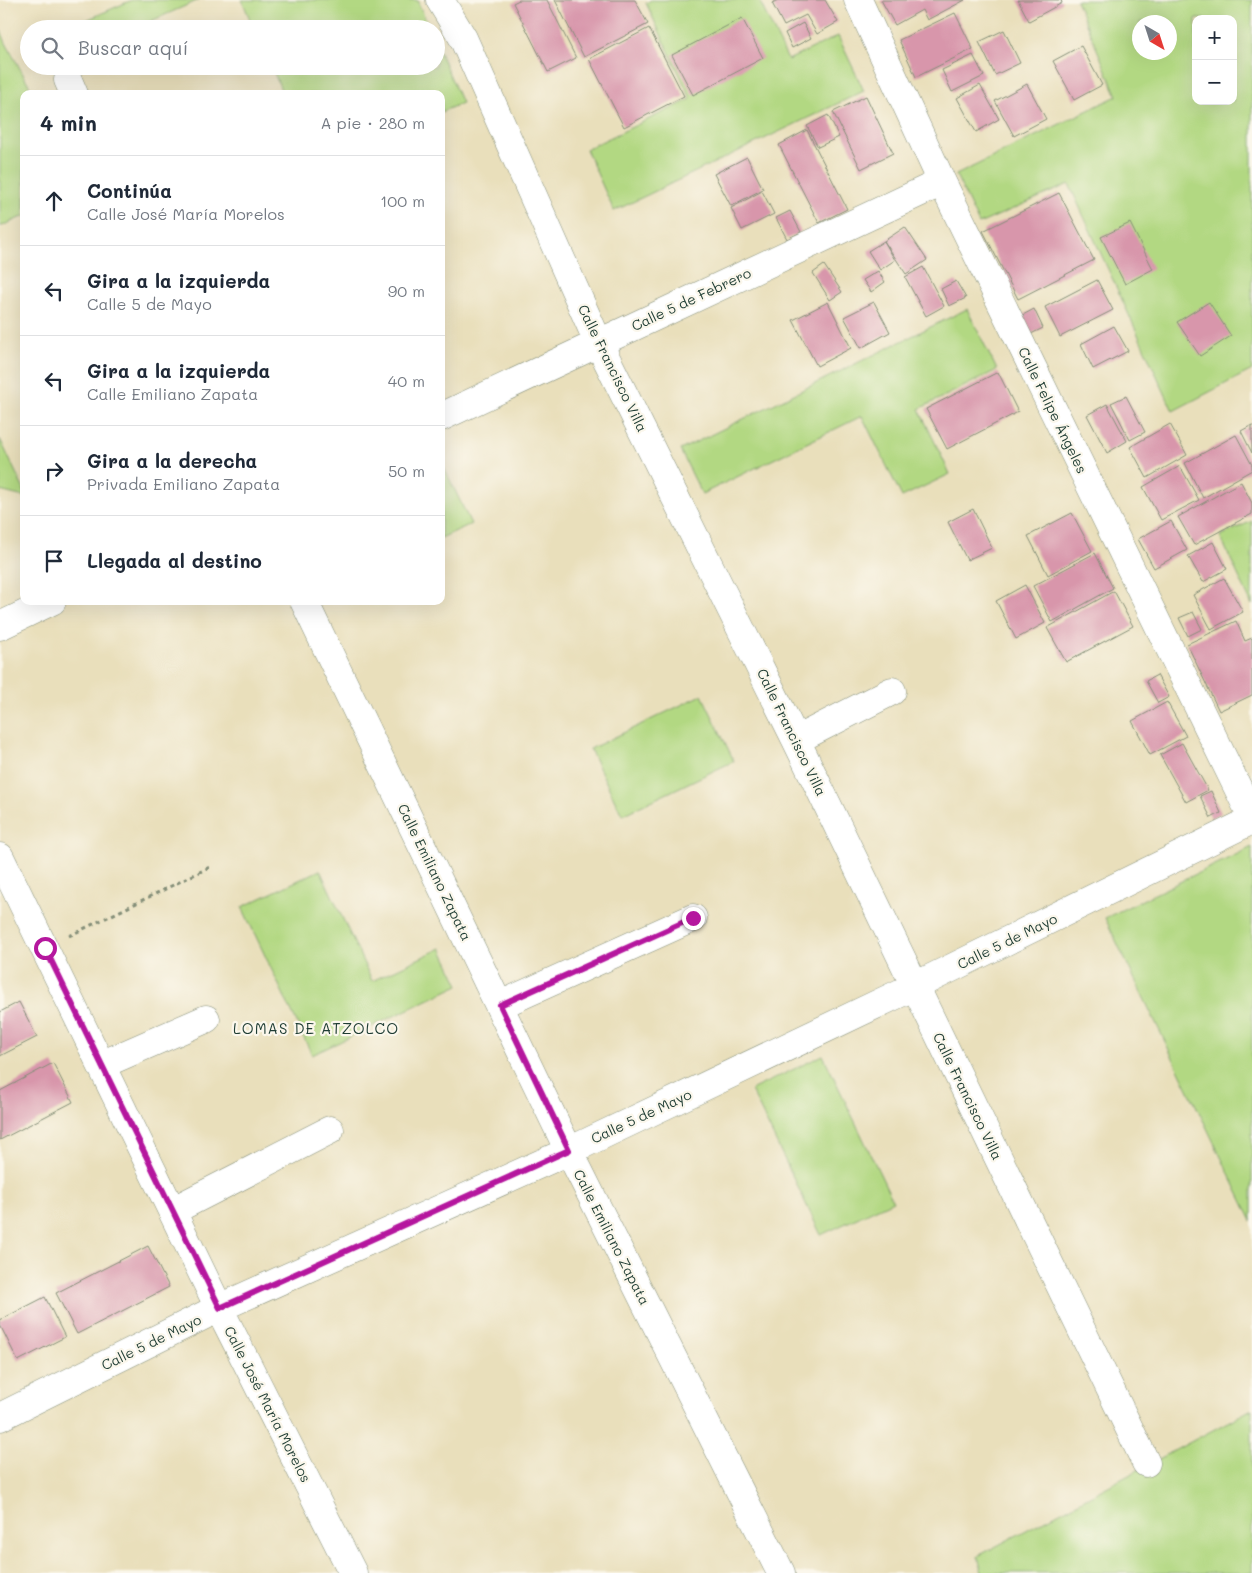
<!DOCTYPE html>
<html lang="es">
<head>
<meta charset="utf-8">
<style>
  body { margin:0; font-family:Mali,sans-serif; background:#f6f6f7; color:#1f2937 }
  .controls { position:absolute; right:15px; top:15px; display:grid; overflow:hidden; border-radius:10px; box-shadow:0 5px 20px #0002 }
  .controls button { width:45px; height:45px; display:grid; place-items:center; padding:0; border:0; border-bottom:1px solid #e0e1e3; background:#fff; color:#1f2937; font:25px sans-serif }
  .compass { position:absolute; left:1132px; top:15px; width:45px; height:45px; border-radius:50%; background:#fff; box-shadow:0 5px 20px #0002; rotate:141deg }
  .stop { position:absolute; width:15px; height:15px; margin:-11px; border:4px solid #b5179e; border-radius:50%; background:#fff }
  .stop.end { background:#b5179e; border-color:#fff; box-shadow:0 1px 5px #0008 }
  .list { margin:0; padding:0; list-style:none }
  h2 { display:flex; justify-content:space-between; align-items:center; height:65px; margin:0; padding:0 20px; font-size:21px }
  h2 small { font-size:16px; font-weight:400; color:#747a83 }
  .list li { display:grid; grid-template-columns:32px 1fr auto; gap:15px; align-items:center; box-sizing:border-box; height:90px; padding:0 20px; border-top:1px solid #e0e1e3 }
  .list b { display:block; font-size:19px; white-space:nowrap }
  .list p { margin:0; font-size:16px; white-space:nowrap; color:#747a83 }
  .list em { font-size:16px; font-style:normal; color:#747a83 }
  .icon { flex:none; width:28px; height:28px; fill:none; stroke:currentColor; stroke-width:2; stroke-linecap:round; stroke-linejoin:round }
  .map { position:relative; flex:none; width:1252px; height:1573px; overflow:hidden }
  .search { position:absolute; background:#fff; box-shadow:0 5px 20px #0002; left:20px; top:20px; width:425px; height:55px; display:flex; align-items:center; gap:12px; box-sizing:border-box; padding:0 18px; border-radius:28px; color:#747a83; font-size:19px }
  .panel { position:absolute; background:#fff; box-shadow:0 5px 20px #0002; left:20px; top:90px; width:425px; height:515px; border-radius:10px }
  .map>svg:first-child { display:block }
  .green { fill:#b2d882; stroke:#688a5b; fill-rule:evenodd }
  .building { fill:#d896ab }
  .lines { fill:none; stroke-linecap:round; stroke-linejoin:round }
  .street-casing { stroke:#848e78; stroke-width:29 }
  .path { stroke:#848e78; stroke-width:3; stroke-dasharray:4 4; stroke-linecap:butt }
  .street { stroke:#fff; stroke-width:28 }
  .route { stroke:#b5179e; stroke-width:6 }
  .labels { text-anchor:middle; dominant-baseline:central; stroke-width:4.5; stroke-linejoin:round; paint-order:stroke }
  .street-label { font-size:14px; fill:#1f3d34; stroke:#fbf7ec }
  .neighbourhood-label { font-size:15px; letter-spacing:1px; fill:#1f3d34; stroke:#fbf7ec }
</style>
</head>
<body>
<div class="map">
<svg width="1252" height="1573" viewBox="0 0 1252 1573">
  <rect width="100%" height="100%" fill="#fbf7ec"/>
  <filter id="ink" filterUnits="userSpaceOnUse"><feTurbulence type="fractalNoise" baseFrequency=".02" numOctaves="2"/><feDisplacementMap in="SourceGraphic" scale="10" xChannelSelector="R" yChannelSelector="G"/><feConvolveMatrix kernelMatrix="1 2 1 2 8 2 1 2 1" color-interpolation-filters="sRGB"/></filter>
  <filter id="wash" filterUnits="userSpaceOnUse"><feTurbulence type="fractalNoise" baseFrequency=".0096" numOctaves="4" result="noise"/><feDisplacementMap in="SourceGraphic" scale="20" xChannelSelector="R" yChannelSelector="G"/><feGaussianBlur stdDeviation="1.12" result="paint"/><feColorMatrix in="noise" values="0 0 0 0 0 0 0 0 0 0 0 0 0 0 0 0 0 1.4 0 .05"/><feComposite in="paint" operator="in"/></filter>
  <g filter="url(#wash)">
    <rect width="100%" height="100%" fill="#e9dfbb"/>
    <path class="green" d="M132,0H199L133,29H66Z
      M242,0H417L430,29H254Z
      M651,0H759L788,60L838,36L864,91L614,211L586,149L691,99L646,3Z
      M1076,0H1252V370L1173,411L1069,184L979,224L956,175L1117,96ZM1196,19H1233V101H1196ZM1140,22H1170V52H1140Z
      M0,28L6,43L34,94H24V216L0,227Z
      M436,44L462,103L441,112V94H283L271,66H436Z
      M967,309L997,370L919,409L950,474L902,497L862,416L702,494L680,450Z
      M0,439L24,490V497L0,491Z
      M441,461L471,524L441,538Z
      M1252,521V605L1220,536Z
      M702,695L734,761L622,815L590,749Z
      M1252,847V1221L1105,918Z
      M320,870L372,981L441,948L459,985L312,1055L242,907Z
      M823,1055L893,1201L821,1235L751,1090Z
      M1252,1409V1573H982L978,1556Z"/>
    <g id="blocks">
      <path class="building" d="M519,0H547L576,58L548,72L513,3Z
        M555,0H635L648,24L584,57Z
        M778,0H825L838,22L817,34L806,15L784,26L772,3Z
        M881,0H965L927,20L922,10L895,25Z
        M1018,0H1061L1062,3L1029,21Z
        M955,13L973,49L916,77L899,40Z
        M742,18L763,58L693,95L672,55Z
        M803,23L811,38L792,48L785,33Z
        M649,28L684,96L624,127L589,59Z
        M1004,30L1020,63L995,75L979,42Z
        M1081,46L1102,85L1074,100L1053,61Z
        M973,55L984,76L952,92L942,70Z
        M1027,84L1046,119L1014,136L995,101Z
        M980,85L999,119L976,132L957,98Z
        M866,96L893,153L861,169L833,112Z
        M828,115L839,137L818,147L807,126Z
        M807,130L847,209L819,223L779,145Z
        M747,157L763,189L731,206L714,174Z
        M762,191L774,214L742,230L731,208Z
        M1059,193L1094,260L1018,299L983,231Z
        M790,211L801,232L787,239L776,218Z
        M1130,223L1153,269L1125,284L1101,237Z
        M905,227L927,260L906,274L884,241Z
        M884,241L895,260L880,270L868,251Z
        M824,265L842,292L830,300L813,273Z
        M923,267L944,306L926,316L905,277Z
        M878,271L885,282L871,292L863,280Z
        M1097,280L1113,310L1060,337L1045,307Z
        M956,281L966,298L949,306L941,289Z
        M828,302L851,348L817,366L793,320Z
        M874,302L890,332L861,348L844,317Z
        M1209,302L1231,336L1200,356L1177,322Z
        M1034,309L1043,328L1031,334L1021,316Z
        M1114,326L1128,351L1093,369L1081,344Z
        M998,372L1018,412L947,449L926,409Z
        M1126,396L1145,432L1130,440L1111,403Z
        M1107,404L1127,441L1107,453L1087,415Z
        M1170,424L1187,455L1147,478L1130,447Z
        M1252,425V453L1241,431Z
        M1236,435L1252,465V470L1203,498L1185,463Z
        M1180,466L1199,500L1161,520L1143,487Z
        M1241,482L1252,503V514L1194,545L1178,517Z
        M973,509L992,548L967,560L948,522Z
        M1072,513L1092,551L1048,575L1028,536Z
        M1171,521L1187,550L1154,568L1138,539Z
        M1213,542L1227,569L1203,582L1188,556Z
        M1095,553L1113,588L1052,622L1033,586Z
        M1224,578L1243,612L1211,629L1193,595Z
        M1025,585L1045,623L1016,639L996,601Z
        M1114,591L1133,626L1066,662L1047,628Z
        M1193,612L1202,629L1188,636L1179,618Z
        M1236,621L1245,641L1252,638V695L1219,711L1187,644Z
        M1157,675L1169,697L1158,703L1146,681Z
        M1167,702L1186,736L1150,755L1132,721Z
        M1182,743L1208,790L1186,802L1160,755Z
        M1211,791L1221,813L1211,818L1200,796Z
        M19,1002L37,1037L0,1056V1012Z
        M53,1063L73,1102L0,1140V1091Z
        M148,1246L169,1287L77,1334L56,1293Z
        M45,1297L65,1337L18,1361L0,1325V1320Z"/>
    </g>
  </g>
  <g filter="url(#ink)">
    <use href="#blocks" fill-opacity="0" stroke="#848e78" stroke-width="1"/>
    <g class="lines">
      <g class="street-casing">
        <path id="street" d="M440,0L463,38L598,342L796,740L1146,1463
          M858,0L942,182L1252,817
          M68,80L74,94
          M441,417L942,182
          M304,601L569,1151L781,1573
          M0,626L52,601
          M796,740L892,691
          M0,857L219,1308L353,1573
          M500,1005L693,918
          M101,1065L206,1019
          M172,1211L330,1130
          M0,1417L219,1308L569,1151L915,986L1252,820"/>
      </g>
      <path class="path" d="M69,936L210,867"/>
      <use href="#street" class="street"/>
    </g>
  </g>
  <g class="lines" filter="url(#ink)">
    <path class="route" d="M45,948L220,1308L569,1150L500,1005L693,918"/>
  </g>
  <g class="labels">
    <g class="street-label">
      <text transform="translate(691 299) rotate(-25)">Calle 5 de Febrero</text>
      <text transform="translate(613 368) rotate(64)">Calle Francisco Villa</text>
      <text transform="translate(1053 410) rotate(64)">Calle Felipe Ángeles</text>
      <text transform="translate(792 732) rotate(64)">Calle Francisco Villa</text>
      <text transform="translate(435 872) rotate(64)">Calle Emiliano Zapata</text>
      <text transform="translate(1007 941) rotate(-26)">Calle 5 de Mayo</text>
      <text transform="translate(968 1096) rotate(64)">Calle Francisco Villa</text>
      <text transform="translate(641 1116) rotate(-25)">Calle 5 de Mayo</text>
      <text transform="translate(612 1237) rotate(63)">Calle Emiliano Zapata</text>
      <text transform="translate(151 1342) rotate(-26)">Calle 5 de Mayo</text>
      <text transform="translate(268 1404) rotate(63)">Calle José María Morelos</text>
    </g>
    <g class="neighbourhood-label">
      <text x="316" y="1028">LOMAS DE ATZOLCO</text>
    </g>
  </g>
</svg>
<div class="controls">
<button>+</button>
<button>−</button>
</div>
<svg class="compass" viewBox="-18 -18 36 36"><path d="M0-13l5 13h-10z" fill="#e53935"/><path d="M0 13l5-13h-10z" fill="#747a83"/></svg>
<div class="stop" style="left:45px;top:948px"></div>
<div class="stop end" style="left:693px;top:918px"></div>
<div class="search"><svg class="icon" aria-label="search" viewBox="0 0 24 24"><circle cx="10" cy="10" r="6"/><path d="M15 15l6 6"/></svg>Buscar aquí</div>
<section class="panel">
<h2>4 min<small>A pie · 280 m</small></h2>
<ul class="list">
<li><svg class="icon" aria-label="ahead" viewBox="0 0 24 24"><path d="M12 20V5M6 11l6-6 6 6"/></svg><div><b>Continúa</b><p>Calle José María Morelos</p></div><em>100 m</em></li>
<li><svg class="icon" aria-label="left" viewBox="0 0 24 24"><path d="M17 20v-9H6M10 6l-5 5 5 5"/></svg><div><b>Gira a la izquierda</b><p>Calle 5 de Mayo</p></div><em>90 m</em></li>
<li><svg class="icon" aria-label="left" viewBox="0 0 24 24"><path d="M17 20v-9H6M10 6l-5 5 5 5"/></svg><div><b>Gira a la izquierda</b><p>Calle Emiliano Zapata</p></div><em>40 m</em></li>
<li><svg class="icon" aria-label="right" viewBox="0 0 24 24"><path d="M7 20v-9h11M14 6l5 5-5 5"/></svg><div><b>Gira a la derecha</b><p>Privada Emiliano Zapata</p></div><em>50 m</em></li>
<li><svg class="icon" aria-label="arrive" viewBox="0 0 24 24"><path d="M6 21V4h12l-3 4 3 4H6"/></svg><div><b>Llegada al destino</b></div></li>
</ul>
</section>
</div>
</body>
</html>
